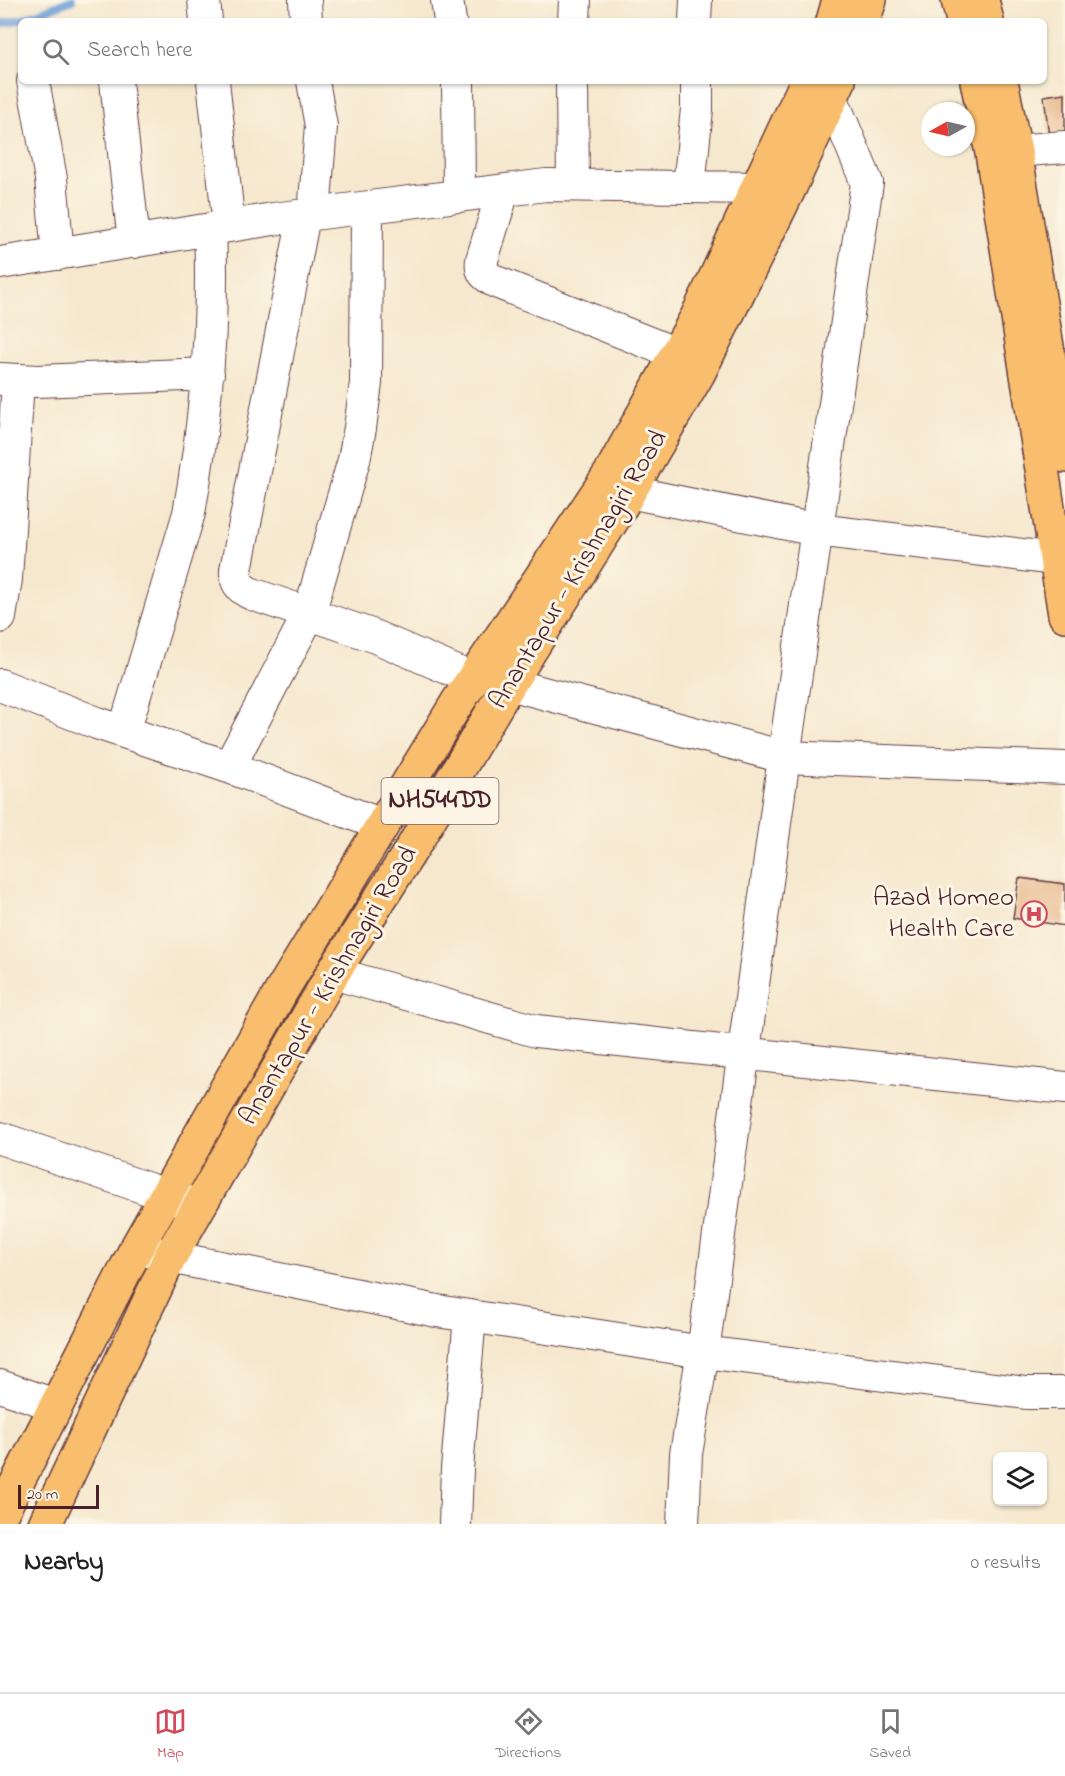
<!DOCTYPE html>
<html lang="en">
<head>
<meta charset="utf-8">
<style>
  body { margin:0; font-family:"Indie Flower",sans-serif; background:#f6f6f6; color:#202124 }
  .controls { position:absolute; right:18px; bottom:18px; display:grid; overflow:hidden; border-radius:9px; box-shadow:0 2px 4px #0004 }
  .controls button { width:54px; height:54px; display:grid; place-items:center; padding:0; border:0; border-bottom:2px solid #e0e0e0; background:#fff; color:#202124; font:30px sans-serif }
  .compass { position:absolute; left:921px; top:102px; width:54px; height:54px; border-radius:50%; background:#fff; box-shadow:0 2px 4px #0004; rotate:262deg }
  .scale { position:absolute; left:18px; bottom:15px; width:81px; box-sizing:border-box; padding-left:6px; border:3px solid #4a1f2b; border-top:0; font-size:16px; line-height:21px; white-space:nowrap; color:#4a1f2b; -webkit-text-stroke:4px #fcf5e5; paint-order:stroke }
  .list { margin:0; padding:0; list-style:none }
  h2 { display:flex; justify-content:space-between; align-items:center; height:78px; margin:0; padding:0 24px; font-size:26px }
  h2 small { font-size:20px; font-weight:400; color:#757577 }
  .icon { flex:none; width:33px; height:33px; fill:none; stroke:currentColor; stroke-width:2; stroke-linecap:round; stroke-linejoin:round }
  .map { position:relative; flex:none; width:1065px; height:1524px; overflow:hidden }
  .search { position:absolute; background:#fff; box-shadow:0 2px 4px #0004; left:18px; right:18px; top:18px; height:66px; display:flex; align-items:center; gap:15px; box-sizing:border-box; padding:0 21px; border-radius:9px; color:#757577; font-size:22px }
  .sheet { height:168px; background:#fff }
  nav { display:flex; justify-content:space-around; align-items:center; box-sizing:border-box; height:84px; border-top:2px solid #e0e0e0; background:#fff; font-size:16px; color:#757577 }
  nav a { display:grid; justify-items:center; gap:3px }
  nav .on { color:#d1495b }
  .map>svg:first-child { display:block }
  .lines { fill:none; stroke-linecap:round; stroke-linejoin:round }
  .stream { stroke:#6e9fd9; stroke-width:8 }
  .building { fill:#e7b487 }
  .minor-casing { stroke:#643d43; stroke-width:34 }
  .highway-casing { stroke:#643d43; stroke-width:36 }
  .minor { stroke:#fff; stroke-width:32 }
  .highway { stroke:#f9be6d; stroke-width:33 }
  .labels { text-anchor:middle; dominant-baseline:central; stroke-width:6; stroke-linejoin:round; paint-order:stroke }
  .shield { fill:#fcf5e5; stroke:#7f5f63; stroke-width:1.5 }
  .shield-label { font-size:26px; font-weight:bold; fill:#4a1f2b }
  .street-label { font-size:27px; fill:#4a1f2b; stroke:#fcf5e5 }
  .poi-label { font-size:27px; fill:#4a1f2b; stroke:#fcf5e5; text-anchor:end }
</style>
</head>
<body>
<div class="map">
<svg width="1065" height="1524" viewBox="0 0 1065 1524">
  <rect width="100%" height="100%" fill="#fcf5e5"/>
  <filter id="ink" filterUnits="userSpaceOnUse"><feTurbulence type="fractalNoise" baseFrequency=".0167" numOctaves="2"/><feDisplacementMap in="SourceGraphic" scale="12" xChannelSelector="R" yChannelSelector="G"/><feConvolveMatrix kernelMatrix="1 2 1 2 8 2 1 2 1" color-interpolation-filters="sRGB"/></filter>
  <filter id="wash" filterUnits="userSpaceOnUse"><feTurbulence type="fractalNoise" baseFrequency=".008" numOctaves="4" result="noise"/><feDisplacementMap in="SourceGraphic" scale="24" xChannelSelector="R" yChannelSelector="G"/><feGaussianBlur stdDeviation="1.35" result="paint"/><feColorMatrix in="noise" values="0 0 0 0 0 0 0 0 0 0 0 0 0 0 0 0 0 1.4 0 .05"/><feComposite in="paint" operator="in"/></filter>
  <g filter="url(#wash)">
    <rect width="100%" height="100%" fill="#f5e8ce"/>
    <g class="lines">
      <path class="stream" d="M0,24L23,19L72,0"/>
    </g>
    <g id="blocks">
      <path class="building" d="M1065,93V134L1049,136L1044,96Z
        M1019,878L1065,884V926L1013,918Z"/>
    </g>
  </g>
  <g filter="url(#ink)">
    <use href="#blocks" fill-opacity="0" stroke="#643d43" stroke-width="1.5"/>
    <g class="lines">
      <g class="minor-casing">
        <path id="minor" d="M204,0L206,21
          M305,0L306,21
          M447,0L450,21
          M574,21L575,0
          M695,21L696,0
          M33,81L51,179L58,254
          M116,81L134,242
          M213,81L229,226
          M313,81L321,126L314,214
          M458,81L459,196
          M572,81L573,185
          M1015,151L1065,147
          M689,187L697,109V81
          M503,191L482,260C480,273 486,276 496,282L677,354
          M304,216L236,570C235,583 240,589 252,594L371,635L473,679
          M0,263L273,219L546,185L758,188
          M0,379L38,381L208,374
          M629,492L817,530L1056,559
          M0,617L6,579L18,380
          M488,671L509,684L784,757L1065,768
          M0,685L97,723L229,767L382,825
          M124,732L189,513C206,419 214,325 210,229
          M229,767L309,614L354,460L360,428L366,383L367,208
          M333,973L536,1031L1065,1088
          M0,1138L192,1204
          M145,1250L170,1257L437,1311L703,1352L1026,1393H1065
          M0,1386L55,1405
          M455,1524L457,1469L470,1316
          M683,1524L686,1454L703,1352L784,757L867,183L832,99"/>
      </g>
      <g class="highway-casing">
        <path id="highway" d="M958,0L963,21
          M982,0L987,21
          M833,21L839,0
          M863,21L870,0
          M977,81L992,153L1065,615
          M1001,81L1015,151L1065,456
          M0,1516L137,1247L282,990L457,703L610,474L697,317L807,81
          M45,1524L170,1257L333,973L414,845L509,684L618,511L698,374L790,187L839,81"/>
      </g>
      <use href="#minor" class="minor"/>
      <use href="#highway" class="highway"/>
    </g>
  </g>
  <defs>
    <g id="hospital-ring" transform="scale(1.35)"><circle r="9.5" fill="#fcf5e5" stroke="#d1495b" stroke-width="1.5"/><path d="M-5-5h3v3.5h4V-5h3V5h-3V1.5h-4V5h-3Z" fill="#d1495b"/></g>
  </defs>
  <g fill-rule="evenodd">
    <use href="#hospital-ring" x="1034" y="914"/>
  </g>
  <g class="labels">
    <rect class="shield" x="381.5" y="778" width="117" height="46" rx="4.5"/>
    <g class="shield-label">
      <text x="440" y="801">NH544DD</text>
    </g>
    <g class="street-label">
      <text transform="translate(579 570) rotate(-59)">Anantapur - Krishnagiri Road</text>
      <text transform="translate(329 986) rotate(-59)">Anantapur - Krishnagiri Road</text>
    </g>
    <g class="poi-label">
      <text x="1014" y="898">Azad Homeo<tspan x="1014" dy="31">Health Care</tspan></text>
    </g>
  </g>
</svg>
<div class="controls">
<button><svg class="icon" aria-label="layers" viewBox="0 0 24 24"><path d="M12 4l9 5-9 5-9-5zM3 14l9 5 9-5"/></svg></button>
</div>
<svg class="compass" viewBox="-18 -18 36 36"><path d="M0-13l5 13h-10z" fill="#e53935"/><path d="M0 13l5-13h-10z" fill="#757577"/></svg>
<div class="scale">20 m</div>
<div class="search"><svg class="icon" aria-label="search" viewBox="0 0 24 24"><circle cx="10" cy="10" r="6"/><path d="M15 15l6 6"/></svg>Search here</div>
</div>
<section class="sheet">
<h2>Nearby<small>0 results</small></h2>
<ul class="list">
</ul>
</section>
<nav>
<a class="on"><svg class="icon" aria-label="map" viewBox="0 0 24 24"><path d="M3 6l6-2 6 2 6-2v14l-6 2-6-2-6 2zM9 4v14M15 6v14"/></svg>Map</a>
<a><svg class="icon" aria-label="directions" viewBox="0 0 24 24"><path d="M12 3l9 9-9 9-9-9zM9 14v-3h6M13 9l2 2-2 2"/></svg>Directions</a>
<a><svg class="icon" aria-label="saved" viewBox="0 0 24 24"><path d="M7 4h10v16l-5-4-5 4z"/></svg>Saved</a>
</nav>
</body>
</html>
